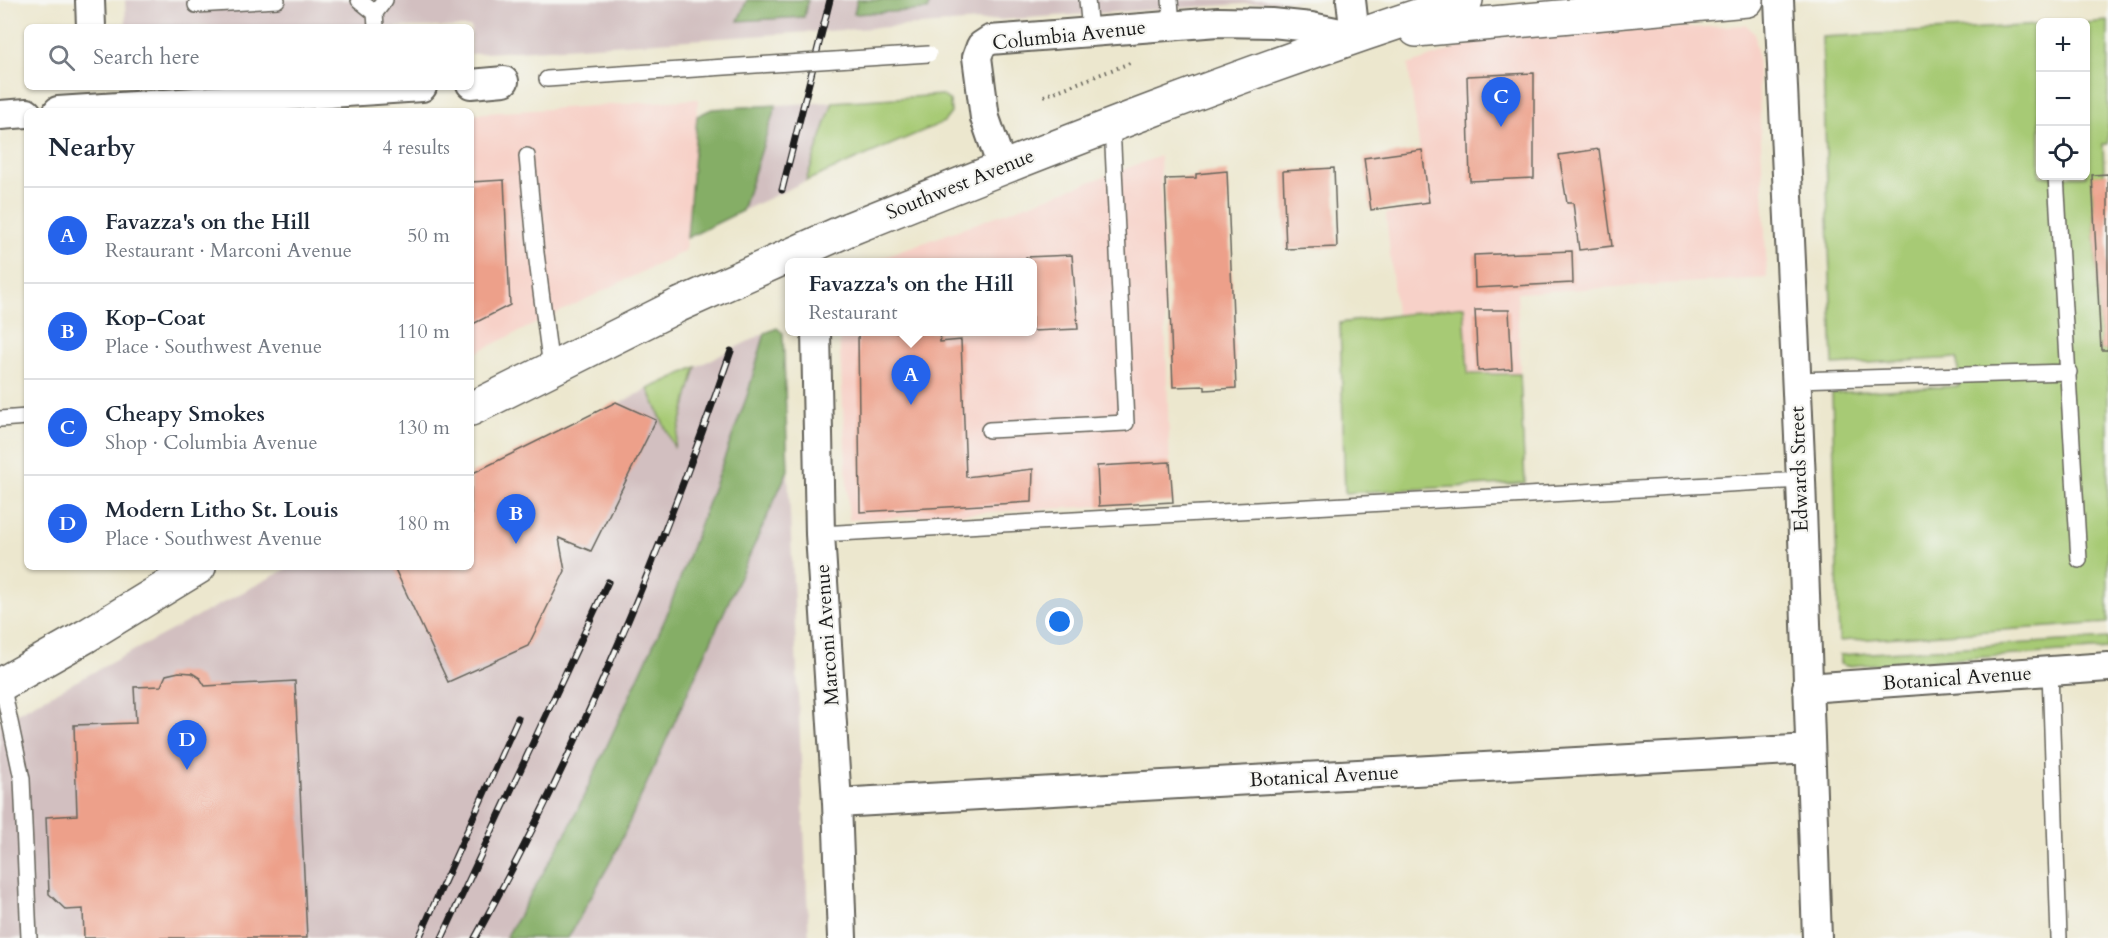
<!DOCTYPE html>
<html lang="en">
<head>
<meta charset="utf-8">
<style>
  body { margin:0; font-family:Cardo,serif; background:#f6f6f7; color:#1f2937 }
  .controls { position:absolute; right:18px; top:18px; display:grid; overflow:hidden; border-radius:9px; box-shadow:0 2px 4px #0004 }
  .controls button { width:54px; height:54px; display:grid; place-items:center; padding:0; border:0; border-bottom:2px solid #e0e1e3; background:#fff; color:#1f2937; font:30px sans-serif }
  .you { position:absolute; left:1060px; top:622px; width:21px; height:21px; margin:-15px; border:4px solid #fff; border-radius:50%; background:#1a73e8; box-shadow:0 0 0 9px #1a73e833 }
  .badge { display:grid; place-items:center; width:39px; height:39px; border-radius:50%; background:#2563eb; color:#fff; font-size:20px; font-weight:700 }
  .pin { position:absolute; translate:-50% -50px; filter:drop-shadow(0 2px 3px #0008) }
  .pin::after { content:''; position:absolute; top:32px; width:21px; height:18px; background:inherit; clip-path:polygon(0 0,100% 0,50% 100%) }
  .popup { position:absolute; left:785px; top:258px; width:252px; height:78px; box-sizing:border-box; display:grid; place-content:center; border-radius:9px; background:#fff; filter:drop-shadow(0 2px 4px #0005); font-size:20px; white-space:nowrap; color:#747a83 }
  .popup b { font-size:22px; color:#1f2937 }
  .popup::after { content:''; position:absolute; left:50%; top:100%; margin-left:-12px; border:12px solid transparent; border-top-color:#fff }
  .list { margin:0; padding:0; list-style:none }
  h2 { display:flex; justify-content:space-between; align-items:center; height:78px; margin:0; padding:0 24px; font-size:26px }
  h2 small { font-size:20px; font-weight:400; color:#747a83 }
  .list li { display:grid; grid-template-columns:39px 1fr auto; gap:18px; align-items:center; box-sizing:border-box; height:96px; padding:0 24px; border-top:2px solid #e0e1e3 }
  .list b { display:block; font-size:22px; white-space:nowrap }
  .list p { margin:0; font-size:20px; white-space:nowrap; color:#747a83 }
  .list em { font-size:20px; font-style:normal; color:#747a83 }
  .icon { flex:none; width:33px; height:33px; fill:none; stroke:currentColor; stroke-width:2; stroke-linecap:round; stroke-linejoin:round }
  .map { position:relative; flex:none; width:2108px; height:938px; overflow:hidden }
  .search { position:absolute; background:#fff; box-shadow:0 2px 4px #0004; left:24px; top:24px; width:450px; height:66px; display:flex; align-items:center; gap:15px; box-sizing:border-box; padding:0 21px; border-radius:9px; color:#747a83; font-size:22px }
  .panel { position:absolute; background:#fff; box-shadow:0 2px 4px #0004; left:24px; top:108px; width:450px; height:462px; border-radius:9px }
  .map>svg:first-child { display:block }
  .built { fill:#f7d1c8 }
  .industrial { fill:#d2bfc0 }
  .green { fill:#a7ca74; stroke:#627348; stroke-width:1.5 }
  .forest { fill:#85ae66; stroke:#506541; stroke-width:1.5 }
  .building { fill:#eda08a }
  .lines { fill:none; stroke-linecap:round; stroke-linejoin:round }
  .service-casing { stroke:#65635a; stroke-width:18 }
  .minor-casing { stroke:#65635a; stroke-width:32 }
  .tertiary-casing { stroke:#65635a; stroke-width:36 }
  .path { stroke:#65635a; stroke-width:4; stroke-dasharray:1.5 4.5; stroke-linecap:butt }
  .service { stroke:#fff; stroke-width:15 }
  .minor { stroke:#fff; stroke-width:28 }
  .tertiary { stroke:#fff; stroke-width:33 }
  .rail-casing { stroke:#1c1c1c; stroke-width:7 }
  .rail { stroke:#f6f6f2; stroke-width:4.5; stroke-dasharray:14; stroke-linecap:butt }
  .service-bridge-casing { stroke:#65635a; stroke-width:18; stroke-linecap:butt }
  .tertiary-bridge-casing { stroke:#65635a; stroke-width:36; stroke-linecap:butt }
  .service-bridge { stroke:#fff; stroke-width:15 }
  .tertiary-bridge { stroke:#fff; stroke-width:33 }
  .labels { text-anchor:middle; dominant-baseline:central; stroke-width:4.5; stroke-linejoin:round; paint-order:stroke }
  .street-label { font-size:20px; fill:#1c1c1c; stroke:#f6f6f2 }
</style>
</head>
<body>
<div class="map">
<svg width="2108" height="938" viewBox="0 0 2108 938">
  <rect width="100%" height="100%" fill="#f6f6f2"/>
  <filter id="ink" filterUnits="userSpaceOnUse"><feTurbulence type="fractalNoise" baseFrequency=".0167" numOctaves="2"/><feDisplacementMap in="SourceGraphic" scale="12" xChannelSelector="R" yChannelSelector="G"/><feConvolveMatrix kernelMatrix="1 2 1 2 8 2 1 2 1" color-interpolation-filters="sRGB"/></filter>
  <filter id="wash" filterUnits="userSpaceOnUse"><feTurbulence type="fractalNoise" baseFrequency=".008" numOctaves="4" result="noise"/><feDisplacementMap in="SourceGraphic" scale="24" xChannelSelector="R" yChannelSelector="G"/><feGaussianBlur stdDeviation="1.35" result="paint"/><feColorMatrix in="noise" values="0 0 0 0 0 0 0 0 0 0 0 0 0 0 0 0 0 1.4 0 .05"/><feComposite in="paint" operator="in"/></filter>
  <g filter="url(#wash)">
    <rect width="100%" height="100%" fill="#ece7ce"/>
    <path class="built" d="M1746,25L1755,33L1757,51L1767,278L1517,293L1520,374L1468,375L1464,307L1396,314L1386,214L1427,203L1408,65L1489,37Z
      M698,99L685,251L471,355V114Z
      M1160,156L1171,502L849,520L839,332H1032V262H871Z"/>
    <path class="industrial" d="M125,0H1304L471,54V27H126Z
      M833,102L806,181L742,211L776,105Z
      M765,333L747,396L666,617L571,824L506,938H0V722L290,567H471V475L648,389L675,446L696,367Z
      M788,470L809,938H568L614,856Z"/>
    <path class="green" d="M2108,21V144H2103L2104,175L2092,176L2101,350H2108V623L1839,641L1832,393L1959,386L1957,358L1833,365L1822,37L2040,25V176H2086V23Z
      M942,95L950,101L951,113L944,122L806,181L833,102Z
      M1464,306L1468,374H1520L1525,483L1345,493L1340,323Z
      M696,367L674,447L648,389Z
      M2108,638V649L1846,666L1840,664V655Z"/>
    <path class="forest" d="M747,0H808L804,17L738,21Z
      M857,0H931L927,10L854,14Z
      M776,105L742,211L687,238L697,116L712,109Z
      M777,328L783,333L788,470L614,856L568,938H506L571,824L666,617L747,396L765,333Z"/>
    <g id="blocks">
      <path class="building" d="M1534,73V178L1470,181L1467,76Z
        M1599,149L1612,246L1579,250L1573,203H1567L1559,155Z
        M1422,150L1429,202L1371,210L1364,158Z
        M1334,168L1337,247L1286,249L1283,171Z
        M1227,171L1236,388L1205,390V386L1173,387L1165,179L1196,178V174Z
        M2108,174V350H2101L2092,175Z
        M504,180L510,305L471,325V182Z
        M1572,251L1573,283L1475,288L1474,255Z
        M1072,255L1078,329L1032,331V262H1026V257Z
        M1475,310H1509L1512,369L1478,371Z
        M858,332H939L940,342L961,340L966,477L1033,469L1032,502L860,512Z
        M616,402L656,420L591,551L559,538L565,571L528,646L448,682L394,567H471V474Z
        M1170,462L1173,502L1099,506L1097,466Z
        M179,672L192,673L200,678L205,686L295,681L307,938H84L83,909L66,910L49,894L46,817L77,815L74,725L136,723L134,687L161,686L166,675Z"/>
    </g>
  </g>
  <g filter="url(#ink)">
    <use href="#blocks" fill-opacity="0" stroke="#65635a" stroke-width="1.5"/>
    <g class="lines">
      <g class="service-casing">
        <path id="service" d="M359,0L375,13
          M1087,0L1090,31
          M1170,0L1172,24
          M196,5L277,0
          M376,27L375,13L385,0
          M547,79L710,68
          M527,156L536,253L551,368
          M2056,176L2079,560
          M1796,380L2069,372
          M0,419L27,417
          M989,430L1126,423L1112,125
          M820,534L1801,480
          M2050,671L2059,938
          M2,684L22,779L29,938"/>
      </g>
      <g class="minor-casing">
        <path id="minor" d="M90,0L91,27
          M1779,0L1801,480L1817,938
          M471,84L504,81
          M58,111L422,87
          M0,115L27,113
          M1002,167L985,118L977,57L981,46L990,40L1218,22L1272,23L1311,27L1355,36L1351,0
          M816,332L820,534L837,803L842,938
          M1807,688L2108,667
          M837,803L1810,749"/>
      </g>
      <g class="tertiary-casing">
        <path id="tertiary" d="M1416,30L1747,0
          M849,229C1052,147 1257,67 1466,0
          M471,409L679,305
          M0,685L86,636L199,567"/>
      </g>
      <path class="path" d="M1044,96L1130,63"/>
      <use href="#service" class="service"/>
      <use href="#minor" class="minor"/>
      <use href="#tertiary" class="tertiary"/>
      <g class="rail-casing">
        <path id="rail" d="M782,190L830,0
          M419,938L518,718
          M442,938L608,582
          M475,938C579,751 661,553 731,351"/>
      </g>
      <use href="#rail" class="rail"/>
      <g class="service-bridge-casing">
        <path id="service-bridge" d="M710,68L929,54"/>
      </g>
      <g class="tertiary-bridge-casing">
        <path id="tertiary-bridge" d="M679,305L849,229"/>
      </g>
      <use href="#service-bridge" class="service-bridge"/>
      <use href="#tertiary-bridge" class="tertiary-bridge"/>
    </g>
  </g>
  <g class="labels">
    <g class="street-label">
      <text transform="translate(1069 35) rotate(-6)">Columbia Avenue</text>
      <text transform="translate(960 184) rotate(-22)">Southwest Avenue</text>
      <text transform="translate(1799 469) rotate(-92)">Edwards Street</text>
      <text transform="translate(827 635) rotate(-94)">Marconi Avenue</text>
      <text transform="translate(1957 678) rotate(-4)">Botanical Avenue</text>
      <text transform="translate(1324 776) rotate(-3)">Botanical Avenue</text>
    </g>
  </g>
</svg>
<div class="controls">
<button>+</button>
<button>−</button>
<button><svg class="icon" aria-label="locate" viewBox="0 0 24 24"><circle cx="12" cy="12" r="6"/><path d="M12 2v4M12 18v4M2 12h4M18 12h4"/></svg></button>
</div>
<div class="you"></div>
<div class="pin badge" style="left:911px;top:405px">A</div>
<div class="popup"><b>Favazza's on the Hill</b>Restaurant</div>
<div class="pin badge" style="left:516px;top:544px">B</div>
<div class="pin badge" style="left:1501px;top:127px">C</div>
<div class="pin badge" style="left:187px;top:770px">D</div>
<div class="search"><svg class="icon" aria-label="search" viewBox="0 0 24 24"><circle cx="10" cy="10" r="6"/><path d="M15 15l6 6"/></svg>Search here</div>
<section class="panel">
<h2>Nearby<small>4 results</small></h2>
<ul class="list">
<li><span class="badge">A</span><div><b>Favazza's on the Hill</b><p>Restaurant · Marconi Avenue</p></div><em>50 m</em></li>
<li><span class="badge">B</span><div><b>Kop-Coat</b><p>Place · Southwest Avenue</p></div><em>110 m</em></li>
<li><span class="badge">C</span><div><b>Cheapy Smokes</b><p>Shop · Columbia Avenue</p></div><em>130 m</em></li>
<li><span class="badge">D</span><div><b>Modern Litho St. Louis</b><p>Place · Southwest Avenue</p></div><em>180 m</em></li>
</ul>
</section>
</div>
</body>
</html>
